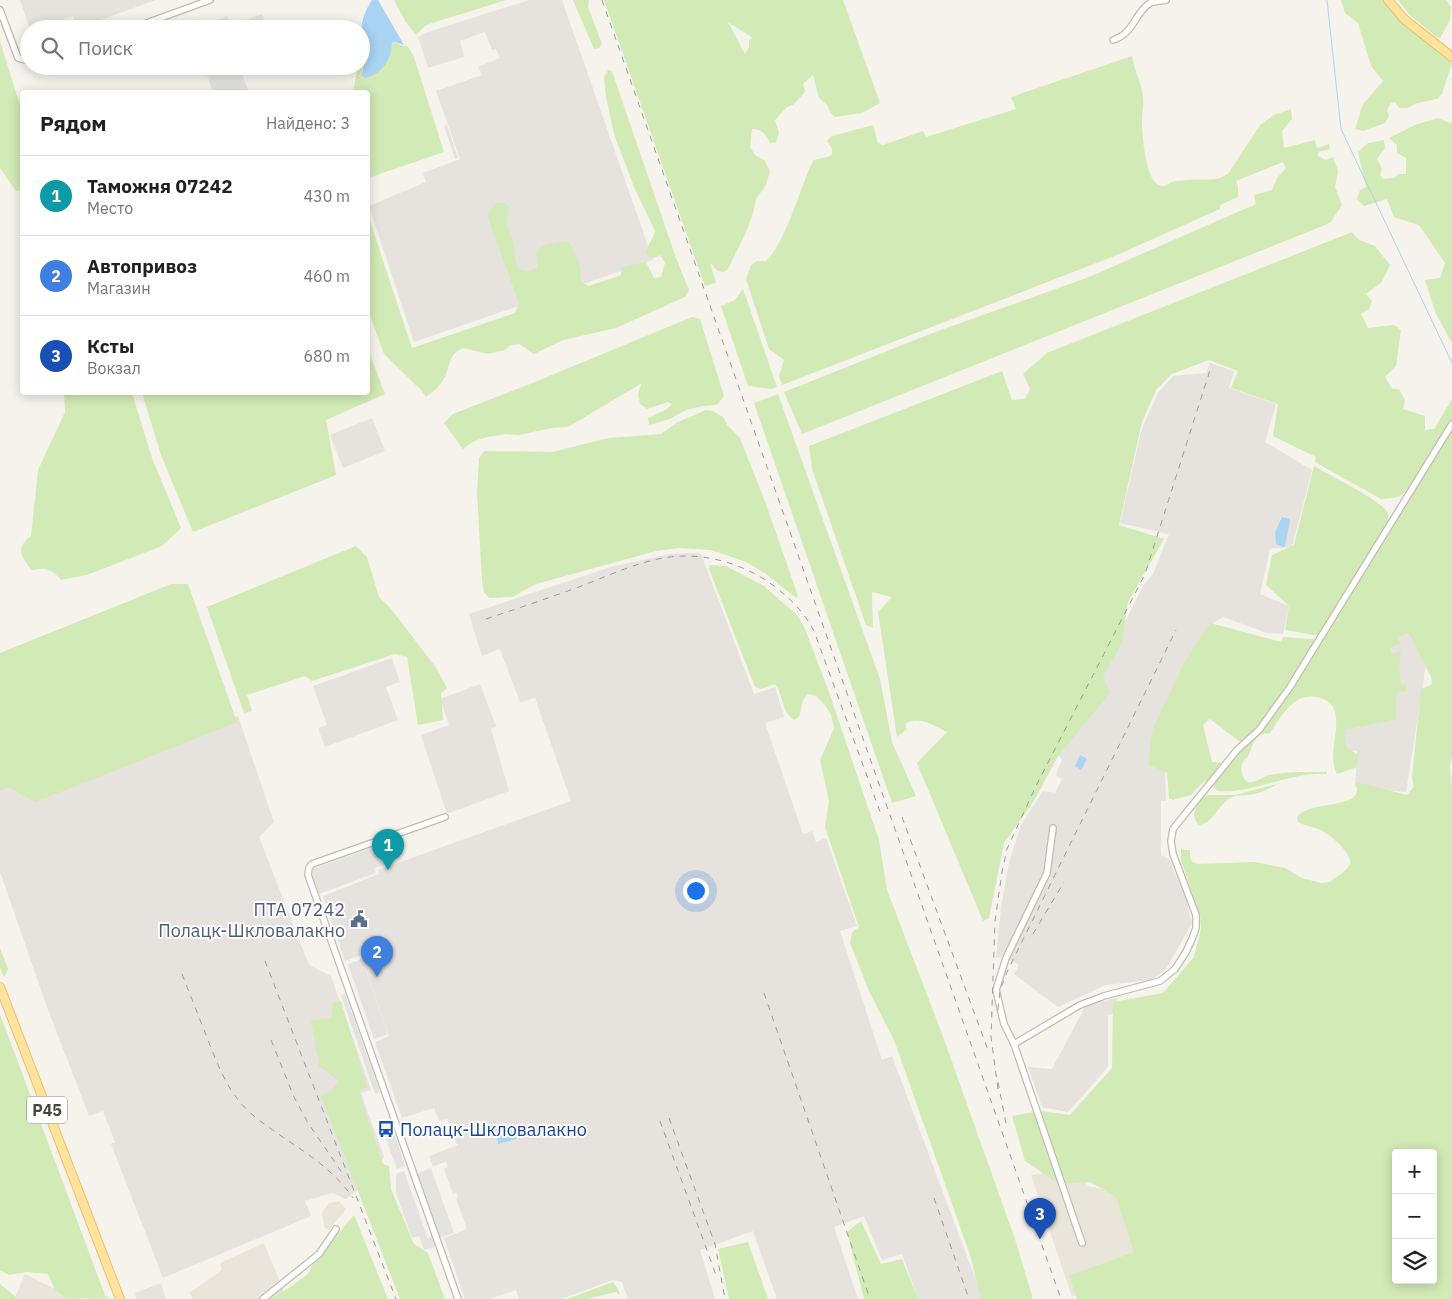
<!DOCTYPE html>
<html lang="ru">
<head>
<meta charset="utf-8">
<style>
  body { margin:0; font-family:"IBM Plex Sans",sans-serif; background:#f2f2f2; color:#202124 }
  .controls { position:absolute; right:15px; bottom:15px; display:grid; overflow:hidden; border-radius:5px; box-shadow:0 2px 12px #0003 }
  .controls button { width:45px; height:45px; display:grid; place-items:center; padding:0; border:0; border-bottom:1px solid #e0e0e0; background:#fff; color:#202124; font:25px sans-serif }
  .you { position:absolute; left:695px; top:890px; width:18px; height:18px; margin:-12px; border:4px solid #fff; border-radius:50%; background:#1a73e8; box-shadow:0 0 0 8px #1a73e833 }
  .badge { display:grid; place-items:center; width:32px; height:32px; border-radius:50%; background:#fc3f1d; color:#fff; font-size:16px; font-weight:700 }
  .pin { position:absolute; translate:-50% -41px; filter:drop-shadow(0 1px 2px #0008) }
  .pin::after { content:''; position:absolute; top:26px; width:18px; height:15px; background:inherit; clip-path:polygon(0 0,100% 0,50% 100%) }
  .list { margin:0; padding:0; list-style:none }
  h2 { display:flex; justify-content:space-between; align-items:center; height:65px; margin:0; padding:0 20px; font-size:21px }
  h2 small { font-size:16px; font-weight:400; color:#757577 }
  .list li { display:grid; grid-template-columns:32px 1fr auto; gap:15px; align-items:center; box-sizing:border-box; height:80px; padding:0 20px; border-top:1px solid #e0e0e0 }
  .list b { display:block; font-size:19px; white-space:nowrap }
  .list p { margin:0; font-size:16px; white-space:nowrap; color:#757577 }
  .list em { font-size:16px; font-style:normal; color:#757577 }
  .icon { flex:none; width:28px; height:28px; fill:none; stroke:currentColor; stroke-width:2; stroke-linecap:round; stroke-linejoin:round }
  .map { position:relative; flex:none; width:1452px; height:1299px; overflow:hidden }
  .search { position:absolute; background:#fff; box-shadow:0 2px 12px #0003; left:20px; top:20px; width:350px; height:55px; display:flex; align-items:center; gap:12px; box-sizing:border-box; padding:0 18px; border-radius:28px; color:#757577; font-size:19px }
  .panel { position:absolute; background:#fff; box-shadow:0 2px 12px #0003; left:20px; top:90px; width:350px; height:305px; border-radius:5px }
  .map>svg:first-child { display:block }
  .residential { fill:#eae5da }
  .industrial { fill:#e6e2dd }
  .green { fill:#d2eab5; fill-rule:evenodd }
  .parking { fill:#e5e3e0 }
  .water { fill:#a9d4f2 }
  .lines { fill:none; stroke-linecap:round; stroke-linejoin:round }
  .stream { stroke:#a9d4f2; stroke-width:1 }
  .minor-casing { stroke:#c2bbae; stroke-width:8 }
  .major-casing { stroke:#e6c16a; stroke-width:10 }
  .minor { stroke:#fff; stroke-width:5.5 }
  .major { stroke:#ffe39c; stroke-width:8 }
  .rail { stroke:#9a9a9a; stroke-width:1; stroke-dasharray:6 6; stroke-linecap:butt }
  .labels { text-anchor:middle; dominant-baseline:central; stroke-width:4; stroke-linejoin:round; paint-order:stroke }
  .shield { fill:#fff; stroke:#817c74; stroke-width:1 }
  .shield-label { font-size:16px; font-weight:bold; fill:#4b4439 }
  .service-label { font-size:18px; fill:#4e5e75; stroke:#fff; text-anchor:end }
  .transit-label { font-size:18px; fill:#164399; stroke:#fff; text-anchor:start }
</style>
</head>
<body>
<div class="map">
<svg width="1452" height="1299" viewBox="0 0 1452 1299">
  <rect width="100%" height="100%" fill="#f6f3ec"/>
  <path class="residential" d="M1074,1169L1088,1186L1115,1192L1149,1266L1072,1297L1031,1175Z
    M339,1201L346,1209L329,1230L324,1227L322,1212L329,1203Z
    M264,1243L287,1299H193L189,1293L222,1270L220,1263Z
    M25,1274L61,1292L82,1299L108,1296L109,1299H16V1295Z"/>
  <path class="industrial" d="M20,0H156L78,28L73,16L34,29H30Z
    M529,0H562L653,260L414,342L369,206L426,182L423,173L460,159L436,91L482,75L478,67L500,58L496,49L492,50L485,32L460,41L464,57L428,68L418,37L425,33Z
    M1210,363L1234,371L1229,388L1276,404L1265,442L1312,470L1292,547L1270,549L1260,594L1289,606L1283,634L1267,633L1223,617L1213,623L1165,769L1166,801H1161V855L1169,859L1185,897L1192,923L1166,969L1151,980L1106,985L1058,1007L1014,974L1019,965L1003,956L996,958L1001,908L1009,862L1021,825L1043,791L1055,793L1062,779L1056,775L1062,759L1058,756L1143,586L1153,574L1169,534L1120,523L1142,428L1158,393L1173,376L1206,373Z
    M372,418L385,451L343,468L330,435Z
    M695,553L701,554L754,694L775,687L784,717L765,723L803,834L812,831L816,842L826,838L857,926L840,931L882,1060L892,1056L983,1299H918L902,1254L882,1260L864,1216L834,1227L858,1299H777L753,1231L700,1250L715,1299H628L622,1282L613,1280L561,1299H519L516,1290L490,1299H465L444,1238L467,1229L456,1199L458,1198L457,1193L453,1194L444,1169L448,1167L446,1162L433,1166L429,1156L458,1145L456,1143L447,1119L439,1121L434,1108L402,1118L375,1042L389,1036L361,955L345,961L323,896L379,874L378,870L571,801L535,698L520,702L500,649L482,656L469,614L611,567L670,554Z
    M1405,611L1426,664L1406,792L1355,787L1357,751L1342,750L1353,617Z
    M392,658L400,682L386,687L398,720L325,747L318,728L327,725L313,686Z
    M480,684L496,726L491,729L509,791L447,814L421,735L449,725L440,699Z
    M238,716L274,822L259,837L309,965L331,976L371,1090L361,1093L384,1157L363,1186L346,1199L332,1193L305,1201L311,1216L163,1278L111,1144L115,1142L103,1111L89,1116L47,1007L0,872V756L36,797Z
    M1117,998L1120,1013L1108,1015V1067L1068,1112L1042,1107L1028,1067L1052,1069L1086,1005Z
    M161,1283L166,1299H137L135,1293Z"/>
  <path class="green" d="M394,0H506L426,25L416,35L405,21Z
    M573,0H589L588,7L602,44L599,48L594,49Z
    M604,0H843L880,103L862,113L835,117L831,113L827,105L819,98L813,75L803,84L805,92L793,105L787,107L775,120L779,133L776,142L770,143C765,134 763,129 752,129L750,147L755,155L764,160L770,171L766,185L756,199L753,213L747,230L728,269L724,272L718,271L710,263L716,283L705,286ZM728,22L753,38L749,40V47L745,54Z
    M1341,0H1383L1402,22L1452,63L1442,94L1437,99L1414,104L1408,108H1399L1395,102L1391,103L1387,110L1389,116L1385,123L1363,131L1355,129L1363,104L1383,81L1371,66L1358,23L1345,13Z
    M1398,0H1446L1451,7L1450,20L1440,38L1436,37L1409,14Z
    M0,41L22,112V191H16L0,168Z
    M361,42L366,50L362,72L392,48V44L395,42L403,46H407L413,54L444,152L368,178V92H353L358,66H361Z
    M1132,56C1134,70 1142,84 1143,97C1144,104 1142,112 1142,120C1142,133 1145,179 1159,185C1165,188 1167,184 1172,182C1177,180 1183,181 1188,180C1202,179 1216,182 1228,174L1260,125L1274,115L1291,109L1292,119L1282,131L1284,148L1315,140L1317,148L1329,144L1330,149L1318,152V156L1326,160L1333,157L1338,171L1335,187L1342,205L1330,223L802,434L784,392L930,334L1089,277L1256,204L1254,195L1272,190L1277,178L1286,168L1283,162L1236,181L1238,187V197L1220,205V209L1117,255L782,385L779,376L784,360L769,349L746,279L751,265L757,261H766C785,243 799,193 810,167L814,160L828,157L832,154V149L827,141L832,136L873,125L878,143L883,145L923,131L926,137L1016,109L1011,97Z
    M608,70L612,71L676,258L689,290L685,297L616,328L563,340L534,354L519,344L511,345L505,350L488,354L463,348C447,356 451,364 445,377C440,386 434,391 426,397L421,390L384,354L368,310V215L412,348L515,313L519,303L487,215L496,203H505L509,206L506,226L511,233L517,268L527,271L537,268V250L545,245L567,241C578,254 581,265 581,282L589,286L621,275L622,267L646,262L654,278L661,277L665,263L660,255L654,258L648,256L645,252C648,244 653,240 655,231L634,187L614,134L606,97L604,78Z
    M1438,118L1450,123L1452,122V343L1436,314L1425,280L1440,278L1445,263L1419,225L1394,217L1387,199L1364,206L1357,199L1360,190L1366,187L1358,152L1368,143L1384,140L1385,148L1377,159L1382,168L1380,175L1383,179L1394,178L1399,174H1406V158L1397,153V145L1389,138L1415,125Z
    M1352,232L1359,240L1375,246L1390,265L1382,282L1366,294L1372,301L1369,309L1361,314L1368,328L1394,325L1401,330L1396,366L1385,377L1392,389H1399L1405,400L1403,409L1425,416V430L1434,429L1452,399V418L1409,487L1402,495L1395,498L1381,499L1315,462L1316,457L1273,436L1278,404L1231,388L1238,371L1209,360L1172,374L1156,390L1142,422L1119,525L1164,539L1128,602L1122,643L1103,676L1110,693L1058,756L1035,799L1004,843L989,918L983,921L917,763L947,732C935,726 918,715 905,724L907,729L897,737L878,612L892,597L872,592L873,628L866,625L812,469L809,446L1002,371L1012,400L1025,399L1030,389L1023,374L1047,353Z
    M743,289L777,387L771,389L748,386L721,306L735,300Z
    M692,317L700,319L724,396L717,405L703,406L686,410L670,419L649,425L648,418L667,409L672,404L668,402L647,409L640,404L638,394L642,383L568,427L552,428L519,435L506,434L487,437L474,441L463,449L444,423L453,414L530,384Z
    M368,349L385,394L326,420L336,475L193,532L161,455L142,393L368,392Z
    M64,393H132L152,458L181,528L162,546L87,575L61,580C51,568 45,568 32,570C21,557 15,548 31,536L38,470L65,412Z
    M778,394L880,679L892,742L916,796L892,803L754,403Z
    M706,410L713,411L723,417L728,426L740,438L767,507L798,596L796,598L765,573L746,562L711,550L679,548L656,551L536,584L512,597L489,598L484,592L482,581L477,493L479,458L484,451L552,452L609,438L661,434L678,422Z
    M1452,431V754L1450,767L1452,791V1299H1077L1069,1276L1134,1252L1116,1197L1090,1182L1059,1184L1025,1161L1012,1116L1041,1111L1070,1115L1112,1068L1113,1002L1163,993L1194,957L1201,929L1200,915L1181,861V848L1183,850H1190V857L1192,862L1198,864L1255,862L1285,868L1302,878L1321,883L1330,882C1336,876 1347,872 1350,864C1353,855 1332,836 1324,832C1317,827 1307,827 1298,822L1297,818C1305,801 1356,809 1357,790C1357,787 1356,785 1356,782L1407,795L1414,786L1412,778L1421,689L1432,684L1431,677L1409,633L1398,637L1400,644L1390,648L1392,654L1401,651L1399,667L1401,684L1405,685L1407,689L1404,692L1397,691L1395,705L1397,719L1344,730L1346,747L1358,755L1357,767L1337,774C1323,750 1355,704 1316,697C1293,693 1281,717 1270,733C1268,734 1265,733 1263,734C1253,737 1252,749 1248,756C1246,760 1245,757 1243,762C1240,767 1241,779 1248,782C1253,784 1263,777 1269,775C1288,771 1307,772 1327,772V774C1289,772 1253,794 1217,791L1213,786V782L1239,752L1261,731L1323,639ZM1396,1153H1433V1280H1396Z
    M1314,466C1327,474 1384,502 1388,513C1389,517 1388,521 1387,525L1319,636L1285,630L1289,606L1266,585L1272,555L1294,545Z
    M356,546L367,557L379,597L392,610L437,669L447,688L441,693L443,720L418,725L407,657L395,654L312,681L305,676L247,695L252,711L244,713L207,607Z
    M710,565L726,566L764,586L798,616L805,629L829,692L879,840L887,890L941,1031L1016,1242L1033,1299H981L970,1255L894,1040L869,991L850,943L852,932L859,927L825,827L829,801L820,760L834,728L831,715L825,705L816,696L808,694L803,700L799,717L794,720C781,711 784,696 775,684L761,689L755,687L709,569Z
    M171,584H188L237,722L35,802L8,787L0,791V653Z
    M1210,623L1281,642L1283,637L1314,639L1315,642C1294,676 1273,713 1243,741H1239L1210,719L1203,725L1212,762L1222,763L1208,780L1201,784L1191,795L1172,800L1169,798L1167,773L1148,764L1153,728L1185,661Z
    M1277,784C1268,790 1259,794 1248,795C1242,796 1236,795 1232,797C1218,804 1213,824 1199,825C1189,815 1196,803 1207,795H1235Z
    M0,948L8,969L4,977L0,968Z
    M341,1001L367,1087L360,1091L361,1099L383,1164L389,1166L391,1189L414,1244L428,1253L445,1299H400L321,1096L331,1091L339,1081L319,1066L311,1020L331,1018L333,1003Z
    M0,1014L106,1298H66L55,1290L48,1274L27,1272L9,1275L0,1270Z
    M354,1215L388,1299H273L308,1274L314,1262Z
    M861,1221L881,1264L902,1259L918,1299H864L847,1232Z
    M748,1242L768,1299H729L718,1249Z
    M613,1282L618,1289L620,1295L615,1292L587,1299H567Z
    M0,1284L18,1299H0Z"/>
  <path class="parking" d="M262,14L267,29H233L231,25Z
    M227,16L232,29H219L216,21Z
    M68,20L70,29H45V28Z
    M204,66H244L246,73L242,75L249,92H213Z
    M447,125L458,158L455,159L444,126Z
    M376,846L383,865L375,868L376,873L319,894L310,870Z
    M362,959L388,1034L374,1039L348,964Z
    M345,994L380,1092L375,1094L341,995Z
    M395,1135L405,1166L397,1169L386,1139Z
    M431,1168L454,1233L439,1238L416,1174Z
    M404,1171L428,1239L432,1236L435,1247L424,1250L419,1236L412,1238L396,1192V1174Z"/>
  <path class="water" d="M372,0H378L404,45L395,42L392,43C392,59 381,75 365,78L362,75L366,50C358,32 361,17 372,0Z
    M1282,517L1289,519L1290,521L1285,546L1283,547L1276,544L1275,533Z
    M1080,755L1087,759L1081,770L1075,766Z
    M511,1130L515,1133L516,1139L498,1144L497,1136Z"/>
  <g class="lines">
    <path class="stream" d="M1327,0L1341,129L1452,363"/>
    <g class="minor-casing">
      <path id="minor" d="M0,10L18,58L29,61
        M130,29L210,0
        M1113,40C1135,33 1134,13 1150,3C1155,1 1161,1 1166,0
        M445,817L312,864L309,868L308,875L458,1299
        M1053,828L1047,873L1006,958L996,990L1004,1024L1014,1044L1082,1243
        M1014,1044L1080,1005L1104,996L1160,981L1175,969L1186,952L1192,939L1196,928V915L1173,854L1171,841L1173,829L1237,750L1259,730L1290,687L1452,424
        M263,1299L319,1254L336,1229"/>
    </g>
    <g class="major-casing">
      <path id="major" d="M1388,0L1404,19L1452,57
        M0,987L120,1299"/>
    </g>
    <use href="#minor" class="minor"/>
    <use href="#major" class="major"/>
    <path class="rail" d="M602,0L1061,1299
      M486,619C516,609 546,599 576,588C603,578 630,565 658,559C698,550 742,562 774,586C791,599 804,612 814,631L882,817
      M902,817L988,1050
      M1033,934L1064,882
      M265,961L396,1299
      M182,974C190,994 198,1015 206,1035C218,1065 228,1095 254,1116C288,1144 327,1160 353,1198
      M764,993L870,1299
      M998,1010L1000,991L1006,974L1176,630
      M271,1040L294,1097L308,1123L345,1177
      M998,1082L1007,1129
      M998,1089L991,1037L995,921L1002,872L1007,849L1036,786L1145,574L1211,367
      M669,1118L715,1244L725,1299
      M660,1121L716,1275
      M934,1198L969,1299"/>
  </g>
  <defs>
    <g id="civic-bare" transform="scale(1.35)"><path d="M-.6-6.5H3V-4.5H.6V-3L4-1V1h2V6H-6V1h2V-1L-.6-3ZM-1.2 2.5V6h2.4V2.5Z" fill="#5c6f8a" stroke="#fff" stroke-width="2.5" paint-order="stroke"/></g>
    <g id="bus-bare" transform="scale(1.35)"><path d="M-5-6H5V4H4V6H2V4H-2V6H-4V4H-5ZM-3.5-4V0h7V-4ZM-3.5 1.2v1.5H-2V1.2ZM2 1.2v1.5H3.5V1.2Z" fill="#1a4fb4" stroke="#fff" stroke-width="2.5" paint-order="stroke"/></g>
  </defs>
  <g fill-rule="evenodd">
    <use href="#civic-bare" x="359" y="919"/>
    <use href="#bus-bare" x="386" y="1129"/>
  </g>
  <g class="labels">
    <rect class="shield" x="27" y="1096.5" width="40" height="27" rx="4"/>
    <g class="shield-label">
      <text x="47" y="1110">Р45</text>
    </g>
    <g class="service-label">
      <text x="345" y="909">ПТА 07242<tspan x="345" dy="21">Полацк-Шкловалакно</tspan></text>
    </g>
    <g class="transit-label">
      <text x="400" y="1129">Полацк-Шкловалакно</text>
    </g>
  </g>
</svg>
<div class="controls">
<button>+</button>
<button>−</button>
<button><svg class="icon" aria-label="layers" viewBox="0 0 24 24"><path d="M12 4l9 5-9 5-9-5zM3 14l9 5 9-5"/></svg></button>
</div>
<div class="you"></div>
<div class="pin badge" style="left:388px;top:870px;background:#0f9aa8">1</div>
<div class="pin badge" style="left:377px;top:977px;background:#3f7fe0">2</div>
<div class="pin badge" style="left:1040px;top:1239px;background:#1a4fb4">3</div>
<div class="search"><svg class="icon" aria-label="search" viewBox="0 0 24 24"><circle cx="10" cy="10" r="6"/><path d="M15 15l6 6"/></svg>Поиск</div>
<section class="panel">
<h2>Рядом<small>Найдено: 3</small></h2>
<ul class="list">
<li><span class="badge" style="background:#0f9aa8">1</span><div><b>Таможня 07242</b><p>Место</p></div><em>430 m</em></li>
<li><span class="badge" style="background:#3f7fe0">2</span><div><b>Автопривоз</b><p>Магазин</p></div><em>460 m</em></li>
<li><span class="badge" style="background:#1a4fb4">3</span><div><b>Ксты</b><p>Вокзал</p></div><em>680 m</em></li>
</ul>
</section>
</div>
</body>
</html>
